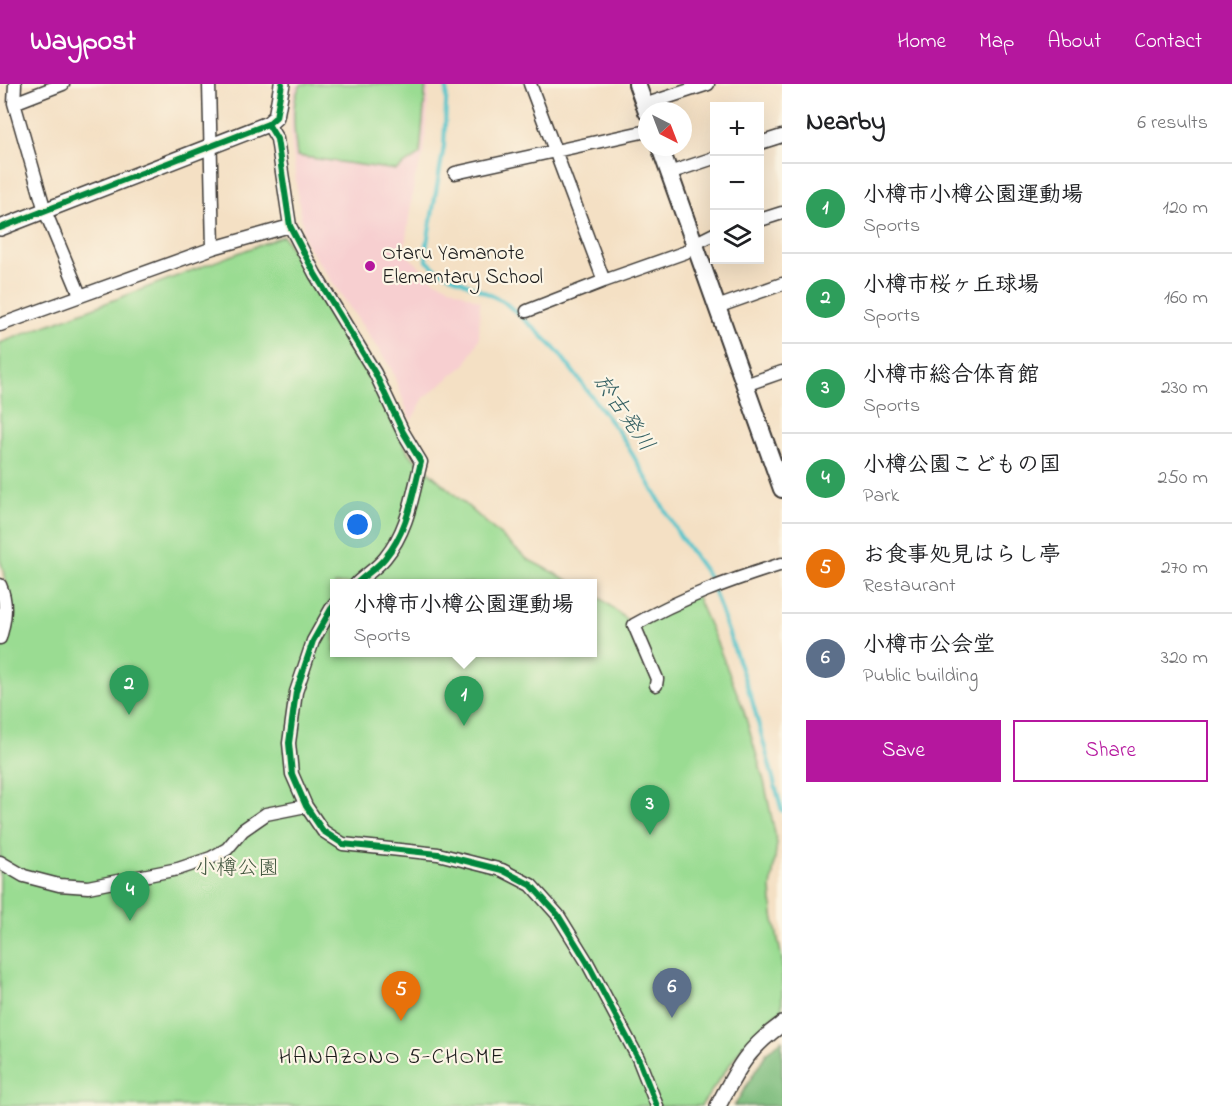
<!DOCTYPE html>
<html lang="en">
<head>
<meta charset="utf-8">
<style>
  body { margin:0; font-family:"Indie Flower","Klee One",sans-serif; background:#f2f2f2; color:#202124 }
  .controls { position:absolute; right:18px; top:18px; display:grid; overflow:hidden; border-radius:0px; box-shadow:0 6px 24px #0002 }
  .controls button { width:54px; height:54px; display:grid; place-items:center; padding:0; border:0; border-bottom:2px solid #e0e0e0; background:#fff; color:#202124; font:30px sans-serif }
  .compass { position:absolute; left:638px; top:18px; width:54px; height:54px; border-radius:50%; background:#fff; box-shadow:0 6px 24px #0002; rotate:138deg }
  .you { position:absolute; left:358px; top:441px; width:21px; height:21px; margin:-15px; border:4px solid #fff; border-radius:50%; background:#1a73e8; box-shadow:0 0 0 9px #1a73e833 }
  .badge { display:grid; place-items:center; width:39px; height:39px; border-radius:50%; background:#b5179e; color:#fff; font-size:20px; font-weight:700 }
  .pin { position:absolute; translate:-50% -50px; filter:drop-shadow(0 2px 3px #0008) }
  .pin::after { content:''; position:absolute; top:32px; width:21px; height:18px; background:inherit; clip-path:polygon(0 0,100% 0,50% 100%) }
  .popup { position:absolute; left:330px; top:495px; width:267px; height:78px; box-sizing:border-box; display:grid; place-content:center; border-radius:0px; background:#fff; filter:drop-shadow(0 2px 4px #0005); font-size:20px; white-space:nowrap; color:#757577 }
  .popup b { font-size:22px; color:#202124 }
  .popup::after { content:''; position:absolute; left:50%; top:100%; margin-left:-12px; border:12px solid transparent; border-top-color:#fff }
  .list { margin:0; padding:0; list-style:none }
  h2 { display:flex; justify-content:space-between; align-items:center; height:78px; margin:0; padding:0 24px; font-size:26px }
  h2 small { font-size:20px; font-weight:400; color:#757577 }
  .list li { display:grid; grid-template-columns:39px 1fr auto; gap:18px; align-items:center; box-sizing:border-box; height:90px; padding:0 24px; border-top:2px solid #e0e0e0 }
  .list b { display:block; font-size:22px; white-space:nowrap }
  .list p { margin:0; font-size:20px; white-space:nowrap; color:#757577 }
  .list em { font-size:20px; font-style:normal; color:#757577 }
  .actions { display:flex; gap:12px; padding:18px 24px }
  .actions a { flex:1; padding:14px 0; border:2px solid #b5179e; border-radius:0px; text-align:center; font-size:21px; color:#b5179e }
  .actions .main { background:#b5179e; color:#fff }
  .icon { flex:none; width:33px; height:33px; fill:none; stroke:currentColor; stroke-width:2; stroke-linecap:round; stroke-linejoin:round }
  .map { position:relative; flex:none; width:782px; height:1022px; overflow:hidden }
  header { display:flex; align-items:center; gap:36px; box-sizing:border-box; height:84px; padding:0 30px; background:#b5179e; color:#fff }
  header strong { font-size:28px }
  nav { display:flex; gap:33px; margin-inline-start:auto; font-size:21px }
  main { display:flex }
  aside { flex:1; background:#fff }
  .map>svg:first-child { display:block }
  .built { fill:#f7cfd0 }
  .green { fill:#9adc92; stroke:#5b7c57; stroke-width:1.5 }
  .forest { fill:#7bbc7c; stroke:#4c6c4c; stroke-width:1.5 }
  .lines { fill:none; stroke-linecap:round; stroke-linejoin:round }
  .stream { stroke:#56c4cb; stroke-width:4 }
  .minor-casing { stroke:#3c3935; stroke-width:15 }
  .tertiary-casing { stroke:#3c3935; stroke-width:18 }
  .secondary-casing { stroke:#3c3935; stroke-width:20 }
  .minor { stroke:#fff; stroke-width:12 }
  .tertiary { stroke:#fff; stroke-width:15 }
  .secondary { stroke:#fff; stroke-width:16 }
  .cycleway-casing { stroke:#fcf5e5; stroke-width:10 }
  .cycleway { stroke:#00873e; stroke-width:6 }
  .poi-dot { fill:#b5179e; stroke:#fcf5e5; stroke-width:2 }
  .labels { text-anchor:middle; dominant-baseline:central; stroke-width:4.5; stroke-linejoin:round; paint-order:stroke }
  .poi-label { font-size:21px; fill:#1c1c1c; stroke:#fcf5e5; text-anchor:start }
  .park-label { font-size:21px; fill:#42563f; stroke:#fcf5e5 }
  .water-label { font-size:22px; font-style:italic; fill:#335f62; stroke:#fcf5e5 }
  .neighbourhood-label { font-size:22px; letter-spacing:1.5px; fill:#1c1c1c; stroke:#fcf5e5 }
</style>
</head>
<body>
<header>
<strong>Waypost</strong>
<nav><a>Home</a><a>Map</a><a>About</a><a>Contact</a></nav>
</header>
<main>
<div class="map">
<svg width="782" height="1022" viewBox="0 0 782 1022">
  <rect width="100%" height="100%" fill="#fcf5e5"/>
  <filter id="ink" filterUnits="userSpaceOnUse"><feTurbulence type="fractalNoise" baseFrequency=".0167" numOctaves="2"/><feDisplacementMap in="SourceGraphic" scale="12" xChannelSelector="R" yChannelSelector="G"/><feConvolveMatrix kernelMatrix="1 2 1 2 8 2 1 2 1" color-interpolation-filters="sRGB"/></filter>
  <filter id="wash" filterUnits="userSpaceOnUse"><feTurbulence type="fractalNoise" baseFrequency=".008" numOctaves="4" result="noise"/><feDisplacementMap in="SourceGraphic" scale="24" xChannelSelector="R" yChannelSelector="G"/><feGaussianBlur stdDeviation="1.35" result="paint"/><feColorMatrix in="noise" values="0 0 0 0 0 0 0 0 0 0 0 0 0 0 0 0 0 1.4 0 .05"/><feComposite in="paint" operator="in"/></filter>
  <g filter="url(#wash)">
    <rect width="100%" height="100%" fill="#f4e0c4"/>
    <path class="built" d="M297,0H430L424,70L415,93L404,168L434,196L480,217L479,255L466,280L424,314L411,337L391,284L305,158L297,107L291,53V25L294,3Z"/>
    <path class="green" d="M302,0H426L420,70L396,86L297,72C295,54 289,14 302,0Z
      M283,152L358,271L409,370L527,475L573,499L335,500V568H593V510L603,516L631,539L693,504L717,559L743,624L764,697L777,759L771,804L773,831L782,875V928L775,931L742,963L701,1022H0V557L11,515L0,475V259Z"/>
    <path class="forest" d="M782,956V1022H734L767,968Z"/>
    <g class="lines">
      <path class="stream" d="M447,0L444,62L426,165L427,177L436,185L503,217L534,244L559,269L623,354L680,452L709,493L752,616L782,727"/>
    </g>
  </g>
  <g filter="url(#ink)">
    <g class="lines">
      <g class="minor-casing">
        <path id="minor" d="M15,0L14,19L45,127L80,211
          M209,0L213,164
          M530,0L604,197
          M14,19L63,0
          M644,21L708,0
          M268,40L277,55L290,142L315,190L375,289L403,348L421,378C412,413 408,446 385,474C377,484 365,491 356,500
          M760,59L782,52
          M455,89L647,47
          M669,89L714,74
          M760,136L782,129
          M717,223L782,200
          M527,227L604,197L686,168L694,160L714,150
          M0,241L213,164L290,142
          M745,301L782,288
          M0,501C8,519 5,536 0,554
          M335,520L331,525L313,557L296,608L289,659L292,690L306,722L323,747L343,760L438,770L502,786L531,801L558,831L587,878L638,974L657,1022
          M656,601L657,595L634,541C681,514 731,496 782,480
          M0,778L24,792L59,801L88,803L178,785L211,774L227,765L243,746L266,730L306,722"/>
      </g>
      <g class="tertiary-casing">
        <path id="tertiary" d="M0,144L268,40L276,33L282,0
          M718,1022C738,984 746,966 782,940"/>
      </g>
      <g class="secondary-casing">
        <path id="secondary" d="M637,0L647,28
          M660,63L782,405"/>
      </g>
      <use href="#minor" class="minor"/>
      <use href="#tertiary" class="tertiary"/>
      <use href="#secondary" class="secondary"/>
      <g class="cycleway-casing">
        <path id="cycleway" d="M268,40L277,55L290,142L315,190L375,289L403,348L421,378C412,413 408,446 385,474C377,484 365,491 356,500
          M0,144L268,40L276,33L282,0
          M335,520L331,525L313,557L296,608L289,659L292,690L306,722L323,747L343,760L438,770L502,786L531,801L558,831L587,878L638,974L657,1022"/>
      </g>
      <use href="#cycleway" class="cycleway"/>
    </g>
  </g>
  <circle class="poi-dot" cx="370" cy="182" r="6"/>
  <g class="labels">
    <g class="poi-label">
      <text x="382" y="170">Otaru Yamanote<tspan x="382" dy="24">Elementary School</tspan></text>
    </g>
    <g class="park-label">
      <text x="237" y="785">小樽公園</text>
    </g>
    <g class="water-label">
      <text transform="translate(623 330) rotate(55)">於古発川</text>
    </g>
    <g class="neighbourhood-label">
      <text x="392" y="974">HANAZONO 5-CHOME</text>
    </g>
  </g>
</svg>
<div class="controls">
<button>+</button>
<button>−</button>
<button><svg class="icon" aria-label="layers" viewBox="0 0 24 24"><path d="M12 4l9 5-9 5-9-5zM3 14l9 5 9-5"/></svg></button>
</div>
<svg class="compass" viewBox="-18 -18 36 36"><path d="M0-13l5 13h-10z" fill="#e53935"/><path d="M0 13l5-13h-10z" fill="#757577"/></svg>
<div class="you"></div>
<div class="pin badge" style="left:464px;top:642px;background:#2e9e5b">1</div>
<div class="popup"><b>小樽市小樽公園運動場</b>Sports</div>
<div class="pin badge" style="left:129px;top:631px;background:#2e9e5b">2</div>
<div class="pin badge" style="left:650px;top:751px;background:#2e9e5b">3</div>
<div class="pin badge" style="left:130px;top:837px;background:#2e9e5b">4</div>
<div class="pin badge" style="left:401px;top:937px;background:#e8710a">5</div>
<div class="pin badge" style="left:672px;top:934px;background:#5c6f8a">6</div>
</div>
<aside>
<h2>Nearby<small>6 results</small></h2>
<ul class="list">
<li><span class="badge" style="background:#2e9e5b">1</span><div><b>小樽市小樽公園運動場</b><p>Sports</p></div><em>120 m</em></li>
<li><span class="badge" style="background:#2e9e5b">2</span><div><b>小樽市桜ヶ丘球場</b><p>Sports</p></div><em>160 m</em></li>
<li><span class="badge" style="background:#2e9e5b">3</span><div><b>小樽市総合体育館</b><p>Sports</p></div><em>230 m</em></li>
<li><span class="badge" style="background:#2e9e5b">4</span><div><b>小樽公園こどもの国</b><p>Park</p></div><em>250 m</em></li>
<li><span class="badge" style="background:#e8710a">5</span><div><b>お食事処見はらし亭</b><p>Restaurant</p></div><em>270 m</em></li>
<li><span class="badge" style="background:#5c6f8a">6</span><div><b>小樽市公会堂</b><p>Public building</p></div><em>320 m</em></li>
</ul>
<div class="actions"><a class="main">Save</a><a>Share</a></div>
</aside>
</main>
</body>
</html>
